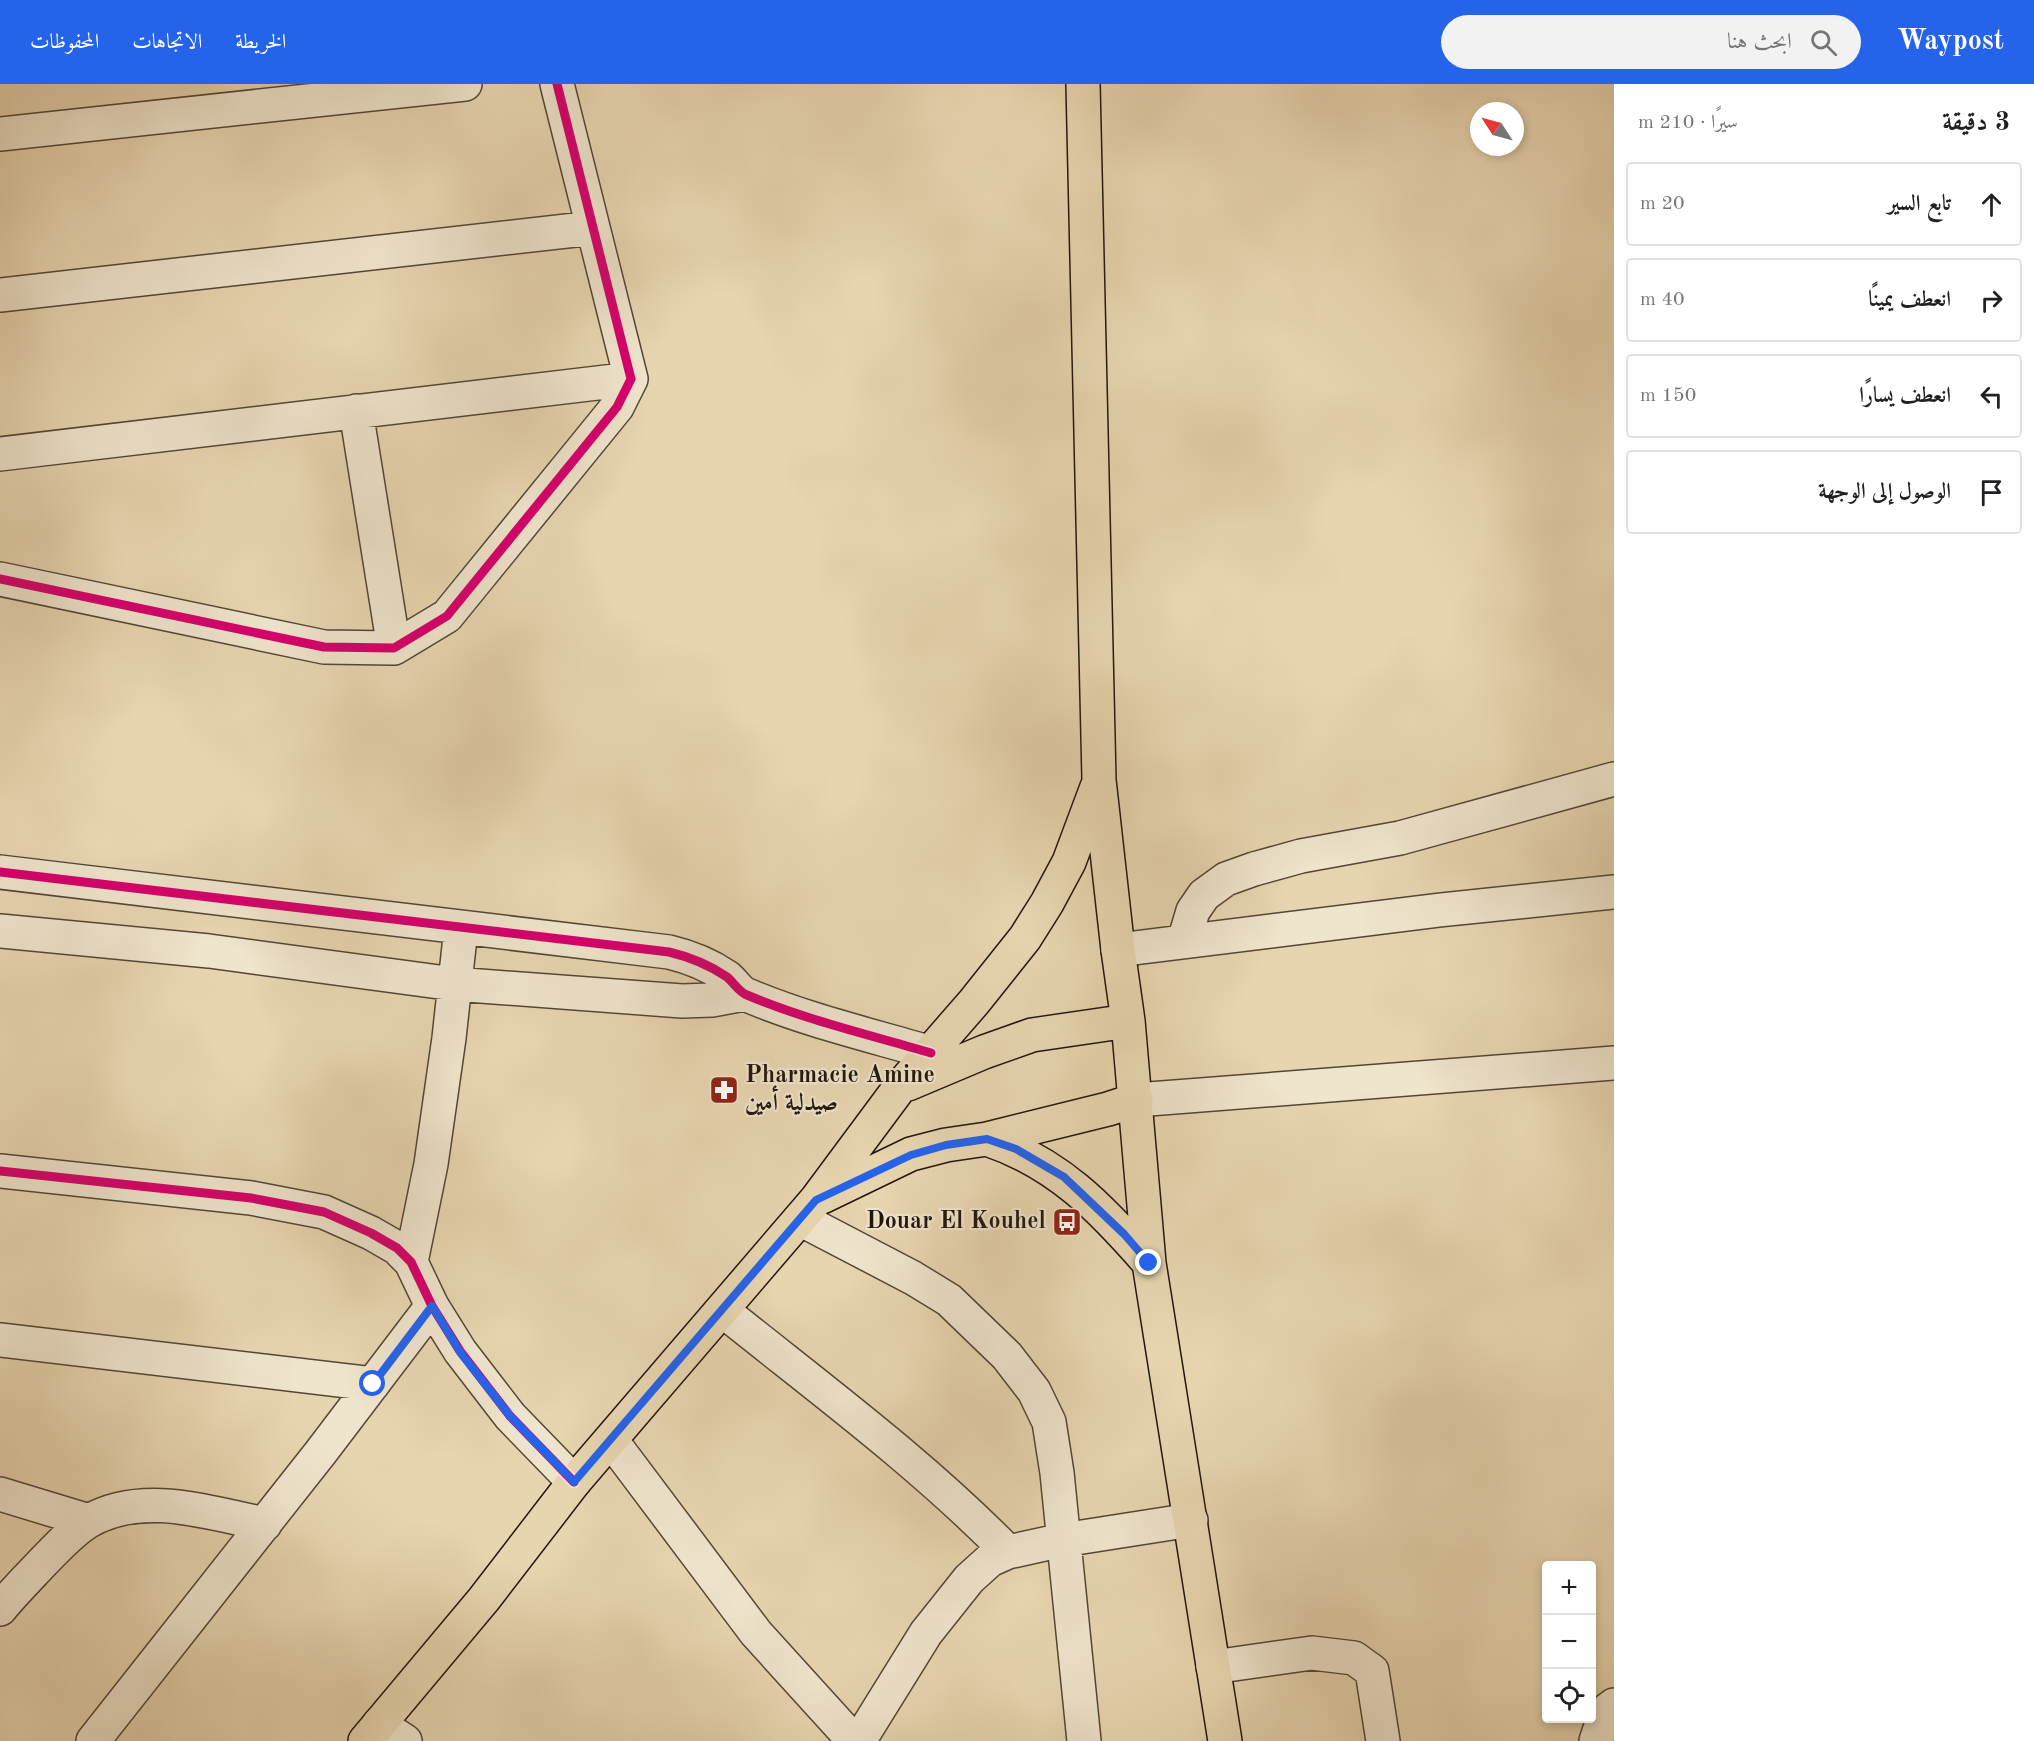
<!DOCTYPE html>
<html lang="ar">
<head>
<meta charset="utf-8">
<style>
  body { margin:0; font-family:"Old Standard TT",Amiri,serif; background:#f2f2f2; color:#202124; direction:rtl }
  .controls { position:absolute; right:18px; bottom:18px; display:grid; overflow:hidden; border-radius:6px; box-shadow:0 3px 9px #0003 }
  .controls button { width:54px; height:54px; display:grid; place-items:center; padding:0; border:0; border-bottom:2px solid #e0e0e0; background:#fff; color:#202124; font:30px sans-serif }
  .compass { position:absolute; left:1470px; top:18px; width:54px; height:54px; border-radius:50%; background:#fff; box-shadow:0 3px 9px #0003; rotate:306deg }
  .stop { position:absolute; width:18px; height:18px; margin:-14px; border:4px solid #2563eb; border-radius:50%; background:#fff }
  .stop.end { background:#2563eb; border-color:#fff; box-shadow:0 2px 6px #0008 }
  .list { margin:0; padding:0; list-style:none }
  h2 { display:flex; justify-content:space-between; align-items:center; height:78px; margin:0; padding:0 24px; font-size:26px }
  h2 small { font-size:20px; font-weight:400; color:#757577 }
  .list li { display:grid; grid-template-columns:39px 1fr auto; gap:18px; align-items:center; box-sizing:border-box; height:84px; margin:0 12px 12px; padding:0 12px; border:2px solid #e0e0e0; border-radius:6px }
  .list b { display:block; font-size:22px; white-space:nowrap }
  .list em { font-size:20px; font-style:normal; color:#757577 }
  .icon { flex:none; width:33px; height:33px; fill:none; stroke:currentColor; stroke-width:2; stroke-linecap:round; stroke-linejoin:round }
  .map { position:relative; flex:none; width:1614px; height:1657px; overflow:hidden; direction:ltr }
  header { display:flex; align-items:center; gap:36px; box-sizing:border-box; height:84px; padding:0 30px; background:#2563eb; color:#fff }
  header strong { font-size:28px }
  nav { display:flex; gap:33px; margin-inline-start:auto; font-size:21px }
  .search { width:420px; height:54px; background:#f2f2f2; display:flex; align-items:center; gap:15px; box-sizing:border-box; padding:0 21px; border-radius:33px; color:#757577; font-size:22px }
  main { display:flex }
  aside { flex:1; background:#fff }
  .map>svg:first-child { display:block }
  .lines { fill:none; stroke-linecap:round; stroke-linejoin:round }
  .minor-casing { stroke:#534635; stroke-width:36 }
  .major-casing { stroke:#22160c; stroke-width:36 }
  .minor { stroke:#efe4cc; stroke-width:33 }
  .major { stroke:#e7d5b0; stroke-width:33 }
  .cycleway-casing { stroke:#efe4cc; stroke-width:13 }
  .cycleway { stroke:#d6006c; stroke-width:9 }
  .route { stroke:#2563eb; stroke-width:8 }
  .labels { text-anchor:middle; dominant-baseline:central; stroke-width:4.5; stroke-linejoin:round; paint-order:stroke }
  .poi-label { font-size:24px; font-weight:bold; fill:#22160c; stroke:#efe4cc; text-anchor:start }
</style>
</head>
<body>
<header>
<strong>Waypost</strong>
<div class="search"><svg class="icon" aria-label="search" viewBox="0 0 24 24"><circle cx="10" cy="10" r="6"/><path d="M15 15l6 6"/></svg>ابحث هنا</div>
<nav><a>الخريطة</a><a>الاتجاهات</a><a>المحفوظات</a></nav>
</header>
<main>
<aside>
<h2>3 دقيقة<small>سيرًا · 210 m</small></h2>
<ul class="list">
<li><svg class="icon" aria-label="ahead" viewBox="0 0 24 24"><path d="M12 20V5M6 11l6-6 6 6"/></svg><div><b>تابع السير</b></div><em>20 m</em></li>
<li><svg class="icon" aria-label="right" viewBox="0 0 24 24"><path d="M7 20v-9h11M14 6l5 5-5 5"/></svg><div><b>انعطف يمينًا</b></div><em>40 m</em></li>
<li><svg class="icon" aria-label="left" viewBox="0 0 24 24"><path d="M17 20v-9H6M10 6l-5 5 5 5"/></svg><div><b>انعطف يسارًا</b></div><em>150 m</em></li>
<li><svg class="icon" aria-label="arrive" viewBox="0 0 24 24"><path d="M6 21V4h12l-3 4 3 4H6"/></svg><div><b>الوصول إلى الوجهة</b></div></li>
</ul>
</aside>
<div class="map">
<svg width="1614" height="1657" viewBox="0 0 1614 1657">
  <rect width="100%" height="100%" fill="#e7d5b0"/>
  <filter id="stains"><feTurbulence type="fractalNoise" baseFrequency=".00333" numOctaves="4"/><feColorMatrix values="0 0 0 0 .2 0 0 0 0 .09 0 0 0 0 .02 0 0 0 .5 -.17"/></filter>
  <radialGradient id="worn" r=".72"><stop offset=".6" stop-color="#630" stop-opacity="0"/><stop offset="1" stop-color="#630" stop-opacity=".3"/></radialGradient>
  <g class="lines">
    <g class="minor-casing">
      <path id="minor" d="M0,50L465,0
        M0,211L593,144
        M356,327L394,564
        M0,370L631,295
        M0,495L324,563L394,564L447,532L617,323L631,295L557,0
        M0,788L669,868C690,873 708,880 727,893C734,899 739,908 747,911C806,936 870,951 931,969
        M0,847L209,867L454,900L682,917L712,916L744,910
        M1184,857L1193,827L1204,811L1226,795L1254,785L1301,772L1400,754L1614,695
        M1118,866L1440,826L1614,808
        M1136,1016L1614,979
        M0,1087L251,1114L324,1128L371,1149L397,1164L411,1178L432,1222L460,1267L510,1332L574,1398
        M800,1135L913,1194L949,1216L1007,1272L1034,1307L1049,1338L1057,1389L1084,1657
        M411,1178L431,1080L449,954L461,844
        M722,1226C819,1304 921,1379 1008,1468
        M0,1256L373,1300
        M611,1356L756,1549L854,1657
        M0,1410L89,1437
        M0,1525C14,1508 29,1493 44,1477C58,1463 72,1447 89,1437C143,1406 209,1429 265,1440
        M1213,1583L1312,1569L1354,1574L1372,1587L1383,1657
        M379,1640L405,1657
        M93,1657L321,1368L432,1222
        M859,1657L926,1549L969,1495L990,1476L1008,1468L1063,1456L1191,1436
        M1596,1657L1606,1627L1614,1621"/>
    </g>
    <g class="major-casing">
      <path id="major" d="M1083,0L1099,696L1118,866L1128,937L1149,1179L1225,1657
        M908,1000L984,968L1032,951L1128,937
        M987,1055C1058,1079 1101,1124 1149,1179
        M822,1113L911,1070L946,1061L987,1055L1108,1025L1136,1016
        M365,1657L484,1515L574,1398L816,1116L900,1003L974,918L1025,854L1047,819L1069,778L1097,703"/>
    </g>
    <use href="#minor" class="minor"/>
    <use href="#major" class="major"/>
    <g class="cycleway-casing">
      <path id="cycleway" d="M0,495L324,563L394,564L447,532L617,323L631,295L557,0
        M0,788L669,868C690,873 708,880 727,893C734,899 739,908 747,911C806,936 870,951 931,969
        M0,1087L251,1114L324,1128L371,1149L397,1164L411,1178L432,1222L460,1267L510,1332L574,1398"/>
    </g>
    <use href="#cycleway" class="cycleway"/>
  </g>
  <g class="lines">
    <path class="route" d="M373,1300L432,1222L460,1268L510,1332L574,1398L816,1116L911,1071L946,1061L987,1055L1016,1065L1064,1093L1124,1150L1149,1179"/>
  </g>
  <defs>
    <g id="pharmacy-square" transform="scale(1.5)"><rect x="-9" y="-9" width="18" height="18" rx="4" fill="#8f2418" stroke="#efe4cc"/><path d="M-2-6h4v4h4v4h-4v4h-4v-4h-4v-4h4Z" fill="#fff"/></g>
    <g id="bus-square" transform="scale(1.5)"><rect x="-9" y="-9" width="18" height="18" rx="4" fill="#8f2418" stroke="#efe4cc"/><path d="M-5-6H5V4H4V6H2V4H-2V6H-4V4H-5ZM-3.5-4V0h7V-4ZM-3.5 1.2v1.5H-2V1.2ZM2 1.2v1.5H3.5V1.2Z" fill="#fff"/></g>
  </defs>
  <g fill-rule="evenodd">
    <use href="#pharmacy-square" x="724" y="1006"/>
    <use href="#bus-square" x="1067" y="1138"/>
  </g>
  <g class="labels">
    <g class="poi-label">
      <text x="745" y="992">Pharmacie Amine<tspan x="745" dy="28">صيدلية أمين</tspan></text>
      <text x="1046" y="1138" text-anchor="end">Douar El Kouhel</text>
    </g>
  </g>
  <rect width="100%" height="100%" filter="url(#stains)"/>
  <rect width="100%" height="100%" fill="url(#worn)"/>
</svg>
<div class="controls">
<button>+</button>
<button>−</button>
<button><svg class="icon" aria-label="locate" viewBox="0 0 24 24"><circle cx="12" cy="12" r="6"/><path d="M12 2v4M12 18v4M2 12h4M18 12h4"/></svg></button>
</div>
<svg class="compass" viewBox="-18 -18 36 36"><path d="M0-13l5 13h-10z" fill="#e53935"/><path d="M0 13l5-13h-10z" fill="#757577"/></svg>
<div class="stop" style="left:373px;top:1300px"></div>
<div class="stop end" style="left:1149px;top:1179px"></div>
</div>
</main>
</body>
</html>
